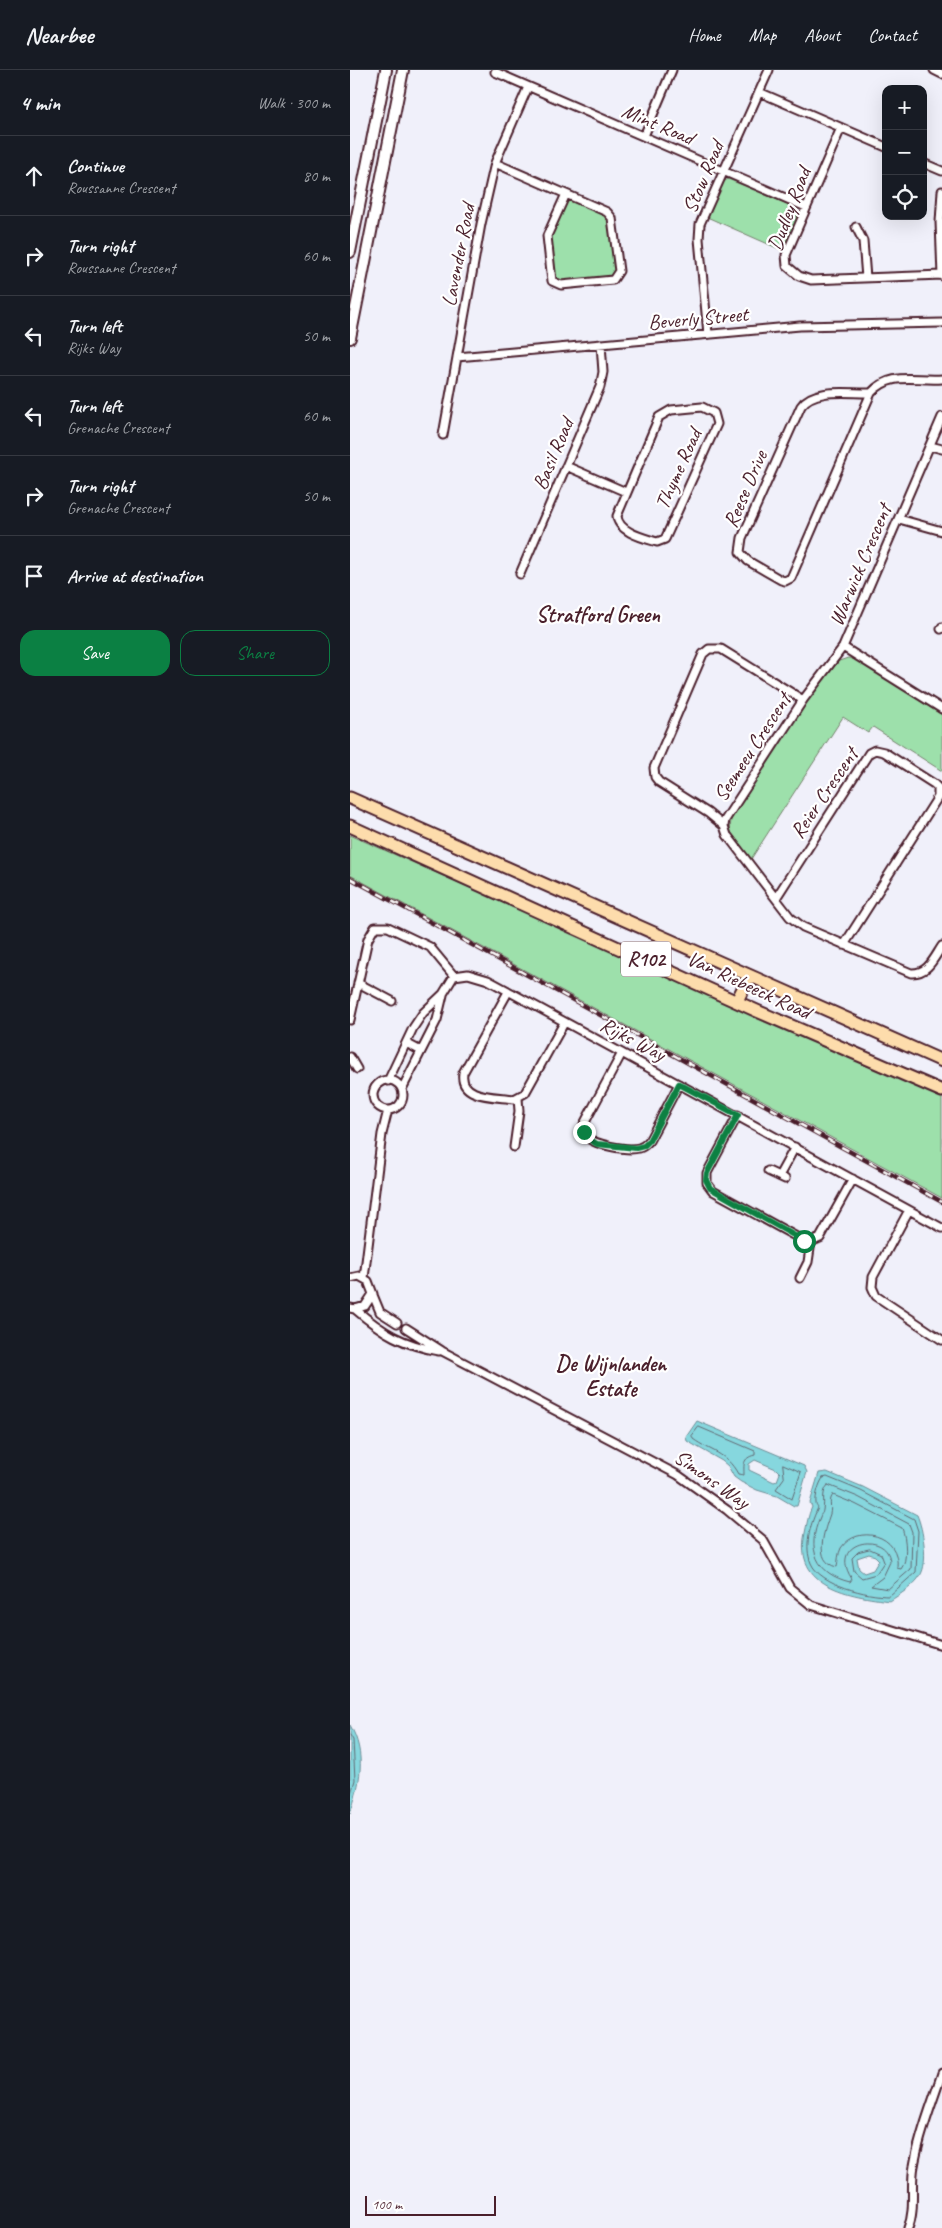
<!DOCTYPE html>
<html lang="en">
<head>
<meta charset="utf-8">
<style>
  body { margin:0; font-family:Caveat,sans-serif; background:#20242c; color:#f1f3f6 }
  .controls { position:absolute; right:15px; top:15px; display:grid; overflow:hidden; border-radius:10px; box-shadow:0 5px 20px #0002 }
  .controls button { width:45px; height:45px; display:grid; place-items:center; padding:0; border:0; border-bottom:1px solid #363941; background:#171b24; color:#f1f3f6; font:25px sans-serif }
  .scale { position:absolute; left:15px; bottom:12px; width:131px; box-sizing:border-box; padding-left:5px; border:2px solid #4a1f2b; border-top:0; font-size:14px; line-height:18px; white-space:nowrap; color:#4a1f2b; -webkit-text-stroke:4px #fff; paint-order:stroke }
  .stop { position:absolute; width:15px; height:15px; margin:-11px; border:4px solid #0b8043; border-radius:50%; background:#fff }
  .stop.end { background:#0b8043; border-color:#fff; box-shadow:0 1px 5px #0008 }
  .list { margin:0; padding:0; list-style:none }
  h2 { display:flex; justify-content:space-between; align-items:center; height:65px; margin:0; padding:0 20px; font-size:21px }
  h2 small { font-size:16px; font-weight:400; color:#9ea1a6 }
  .list li { display:grid; grid-template-columns:32px 1fr auto; gap:15px; align-items:center; box-sizing:border-box; height:80px; padding:0 20px; border-top:1px solid #363941 }
  .list b { display:block; font-size:19px; white-space:nowrap }
  .list p { margin:0; font-size:16px; white-space:nowrap; color:#9ea1a6 }
  .list em { font-size:16px; font-style:normal; color:#9ea1a6 }
  .actions { display:flex; gap:10px; padding:15px 20px }
  .actions a { flex:1; padding:11px 0; border:1px solid #0b8043; border-radius:15px; text-align:center; font-size:18px; color:#0b8043 }
  .actions .main { background:#0b8043; color:#fff }
  .icon { flex:none; width:28px; height:28px; fill:none; stroke:currentColor; stroke-width:2; stroke-linecap:round; stroke-linejoin:round }
  .map { position:relative; flex:none; width:592px; height:2158px; overflow:hidden }
  header { display:flex; align-items:center; gap:30px; box-sizing:border-box; height:70px; padding:0 25px; background:#171b24; border-bottom:1px solid #363941 }
  header strong { font-size:24px }
  nav { display:flex; gap:28px; margin-inline-start:auto; font-size:18px }
  main { display:flex }
  aside { flex:1; background:#171b24 }
  .map>svg:first-child { display:block }
  .green { fill:#9de0ab; stroke:#74806b }
  .water { fill:#86d7de; stroke:#6e8d96; fill-rule:evenodd }
  .lines { fill:none; stroke-linecap:round; stroke-linejoin:round }
  .shore { stroke:#626973; stroke-width:1 }
  .minor-casing { stroke:#4a1f2b; stroke-width:11 }
  .secondary-casing { stroke:#4a1f2b; stroke-width:14 }
  .primary-casing { stroke:#4a1f2b; stroke-width:15 }
  .minor { stroke:#fff; stroke-width:7 }
  .secondary { stroke:#fff; stroke-width:10 }
  .primary { stroke:#fddcac; stroke-width:11 }
  .rail-casing { stroke:#4a1f2b; stroke-width:4.5 }
  .rail { stroke:#fff; stroke-width:2.5; stroke-dasharray:8; stroke-linecap:butt }
  .route { stroke:#0b8043; stroke-width:6 }
  .labels { text-anchor:middle; dominant-baseline:central; stroke-width:4.5; stroke-linejoin:round; paint-order:stroke }
  .shield { fill:#fff; stroke:#80626b; stroke-width:1 }
  .shield-label { font-size:20px; font-weight:bold; fill:#4a1f2b }
  .street-label { font-size:21px; fill:#4a1f2b; stroke:#fff }
  .neighbourhood-label { font-size:22px; font-weight:bold; fill:#4a1f2b; stroke:#fff }
</style>
</head>
<body>
<header>
<strong>Nearbee</strong>
<nav><a>Home</a><a>Map</a><a>About</a><a>Contact</a></nav>
</header>
<main>
<aside>
<h2>4 min<small>Walk · 300 m</small></h2>
<ul class="list">
<li><svg class="icon" aria-label="ahead" viewBox="0 0 24 24"><path d="M12 20V5M6 11l6-6 6 6"/></svg><div><b>Continue</b><p>Roussanne Crescent</p></div><em>80 m</em></li>
<li><svg class="icon" aria-label="right" viewBox="0 0 24 24"><path d="M7 20v-9h11M14 6l5 5-5 5"/></svg><div><b>Turn right</b><p>Roussanne Crescent</p></div><em>60 m</em></li>
<li><svg class="icon" aria-label="left" viewBox="0 0 24 24"><path d="M17 20v-9H6M10 6l-5 5 5 5"/></svg><div><b>Turn left</b><p>Rijks Way</p></div><em>50 m</em></li>
<li><svg class="icon" aria-label="left" viewBox="0 0 24 24"><path d="M17 20v-9H6M10 6l-5 5 5 5"/></svg><div><b>Turn left</b><p>Grenache Crescent</p></div><em>60 m</em></li>
<li><svg class="icon" aria-label="right" viewBox="0 0 24 24"><path d="M7 20v-9h11M14 6l5 5-5 5"/></svg><div><b>Turn right</b><p>Grenache Crescent</p></div><em>50 m</em></li>
<li><svg class="icon" aria-label="arrive" viewBox="0 0 24 24"><path d="M6 21V4h12l-3 4 3 4H6"/></svg><div><b>Arrive at destination</b></div></li>
</ul>
<div class="actions"><a class="main">Save</a><a>Share</a></div>
</aside>
<div class="map">
<svg width="592" height="2158" viewBox="0 0 592 2158">
  <rect width="100%" height="100%" fill="#f0f0fa"/>
  <filter id="ink" filterUnits="userSpaceOnUse"><feTurbulence type="fractalNoise" baseFrequency=".02" numOctaves="2"/><feDisplacementMap in="SourceGraphic" scale="10" xChannelSelector="R" yChannelSelector="G"/><feConvolveMatrix kernelMatrix="1 2 1 2 8 2 1 2 1" color-interpolation-filters="sRGB"/></filter>
  <g filter="url(#ink)">
    <path class="green" d="M378,109L447,138L449,145L434,181L357,147L373,112Z
      M219,131H224L259,148L265,200L261,207L210,211L205,208L201,168L215,134Z
      M498,588L504,589L592,645V701L523,657L518,663L493,647L401,789L380,761L381,749L466,618L489,591Z
      M0,765L592,1025V1128L0,805Z"/>
    <path class="water" d="M347,1351L454,1396L457,1402L447,1436H444L427,1426L407,1420L391,1412L384,1407L378,1396L372,1391L337,1371L336,1367ZM405,1390L426,1399L430,1403L427,1411L424,1412L399,1400V1394Z
      M477,1402L513,1417L567,1445C573,1459 579,1492 570,1506C563,1517 550,1524 540,1531C500,1526 443,1517 455,1463C457,1454 458,1445 462,1437L460,1433L469,1403ZM519,1484L525,1486L529,1490L523,1500L514,1503L509,1499L507,1488Z
      M0,1655C17,1684 10,1714 0,1744Z"/>
    <g class="lines">
      <path class="shore" d="M349,1357L405,1381V1385C392,1388 394,1395 394,1405L388,1404C376,1382 361,1382 343,1369L342,1366Z
        M433,1394L451,1402L442,1429L426,1419L434,1408Z
        M473,1408L477,1407L511,1421L564,1449L568,1461L566,1502L539,1526C518,1526 470,1515 461,1493C454,1477 460,1455 467,1440C469,1436 466,1438 466,1433C465,1427 469,1413 473,1408Z
        M478,1415L508,1427L559,1454L562,1462L561,1499L538,1519L521,1516L533,1507L540,1492C539,1460 476,1470 502,1509L500,1512C466,1504 456,1479 470,1447C472,1441 472,1446 473,1440C475,1431 471,1423 478,1415Z
        M483,1425L505,1434L552,1458C556,1468 558,1491 551,1499L547,1498C551,1464 507,1454 491,1478C488,1484 488,1491 487,1497C462,1492 475,1459 480,1444C482,1437 478,1430 483,1425Z
        M520,1479L531,1484L534,1492L526,1504L512,1508L504,1501L502,1488L508,1482Z
        M0,1665L3,1670L5,1710L0,1727"/>
      <g class="minor-casing">
        <path id="minor" d="M584,0L592,4
          M145,2L456,137
          M409,22L536,77
          M491,58L436,185L437,196L449,206L461,210L592,205
          M294,66L322,0
          M145,93L216,124
          M573,93L592,101
          M592,121L590,152L592,206
          M216,124L257,142L262,148L269,201L263,210L211,215L202,211L197,166Z
          M506,157L513,171L516,208
          M358,264L349,169L350,154L419,0
          M107,287L450,256L592,253
          M521,323C500,324 464,317 451,336L392,468L390,482L398,491L431,510L435,511L441,508L521,323C541,301 564,311 592,309
          M352,337L364,343L367,354L315,469L307,472C294,468 268,462 267,446L309,347L321,340Z
          M592,347L493,577L453,630L375,750L374,756L377,765L440,847L453,857L561,903C578,904 584,888 592,876
          M93,365L131,154L145,93L178,17
          M580,376L592,379
          M216,396L276,422
          M549,449L592,461
          M170,504L250,317L253,302L251,274
          M591,559L592,557
          M493,577L592,639
          M374,756L358,743L309,712L305,707L304,698L353,584L359,579H371L453,630
          M426,828L519,683L525,680L534,682L584,714L588,718V727L494,875
          M104,906L118,904L138,910L592,1158
          M8,913L42,931
          M158,922L113,1003C109,1029 147,1026 164,1029L175,1023L214,953
          M0,950L18,869L25,857H38L80,877L104,906
          M56,973L71,981
          M272,983L234,1054L235,1065C242,1075 278,1081 289,1078C294,1077 296,1074 299,1071L329,1014
          M0,987L7,999
          M23 1025a15 15 0 1 1 30 0a15 15 0 1 1-30 0Z
          M38,1011L63,958L73,943L93,924L104,906
          M52,1019L87,950L93,925
          M388,1045L357,1103V1113L363,1121L454,1171L461,1172L470,1168L503,1109
          M164,1077L169,1041L168,1028
          M418,1101L435,1109
          M429,1106L445,1077
          M559,1140L523,1207L522,1217L526,1226L592,1270
          M0,1208L9,1206L18,1211L23,1224L15,1236L5,1239L0,1238
          M14,1208L32,1064L38,1040
          M450,1208L458,1192L461,1172
          M23,1225L30,1242L47,1253
          M5,1239C33,1263 53,1275 89,1281
          M56,1258L92,1281L328,1405L377,1440L413,1470L440,1518L461,1535L592,1575
          M558,2158C566,2139 560,2116 564,2096C569,2065 582,2034 592,2003"/>
      </g>
      <g class="secondary-casing">
        <path id="secondary" d="M0,182L36,0
          M0,268L53,0"/>
      </g>
      <g class="primary-casing">
        <path id="primary" d="M0,728L592,991
          M0,756L407,941L592,1021
          M387,931L399,906"/>
      </g>
      <use href="#minor" class="minor"/>
      <use href="#secondary" class="secondary"/>
      <use href="#primary" class="primary"/>
      <g class="rail-casing">
        <path id="rail" d="M0,808L592,1132"/>
      </g>
      <use href="#rail" class="rail"/>
    </g>
  </g>
  <g class="lines" filter="url(#ink)">
    <path class="route" d="M234,1062L237,1068L247,1074L286,1078L294,1076L299,1071L329,1014L388,1045L357,1103L356,1110L360,1118L454,1171"/>
  </g>
  <g class="labels">
    <rect class="shield" x="271" y="871.5" width="50" height="35" rx="4"/>
    <g class="shield-label">
      <text x="296" y="889">R102</text>
    </g>
    <g class="street-label">
      <text transform="translate(308 54) rotate(23)">Mint Road</text>
      <text transform="translate(353 107) rotate(-67)">Stow Road</text>
      <text transform="translate(439 139) rotate(-69)">Dudley Road</text>
      <text transform="translate(108 185) rotate(-79)">Lavender Road</text>
      <text transform="translate(348 248) rotate(-5)">Beverly Street</text>
      <text transform="translate(203 384) rotate(-67)">Basil Road</text>
      <text transform="translate(328 399) rotate(-66)">Thyme Road</text>
      <text transform="translate(395 419) rotate(-67)">Reese Drive</text>
      <text transform="translate(510 495) rotate(-67)">Warwick Crescent</text>
      <text transform="translate(402 677) rotate(-57)">Seemeeu Crescent</text>
      <text transform="translate(474 723) rotate(-56)">Reier Crescent</text>
      <text transform="translate(399 915) rotate(25)">Van Riebeeck Road</text>
      <text transform="translate(283 969) rotate(28)">Rijks Way</text>
      <text transform="translate(362 1409) rotate(35)">Simons Way</text>
    </g>
    <g class="neighbourhood-label">
      <text x="248" y="545">Stratford Green</text>
      <text x="261" y="1294">De Wijnlanden<tspan x="261" dy="25">Estate</tspan></text>
    </g>
  </g>
</svg>
<div class="controls">
<button>+</button>
<button>−</button>
<button><svg class="icon" aria-label="locate" viewBox="0 0 24 24"><circle cx="12" cy="12" r="6"/><path d="M12 2v4M12 18v4M2 12h4M18 12h4"/></svg></button>
</div>
<div class="scale">100 m</div>
<div class="stop" style="left:454px;top:1171px"></div>
<div class="stop end" style="left:234px;top:1062px"></div>
</div>
</main>
</body>
</html>
